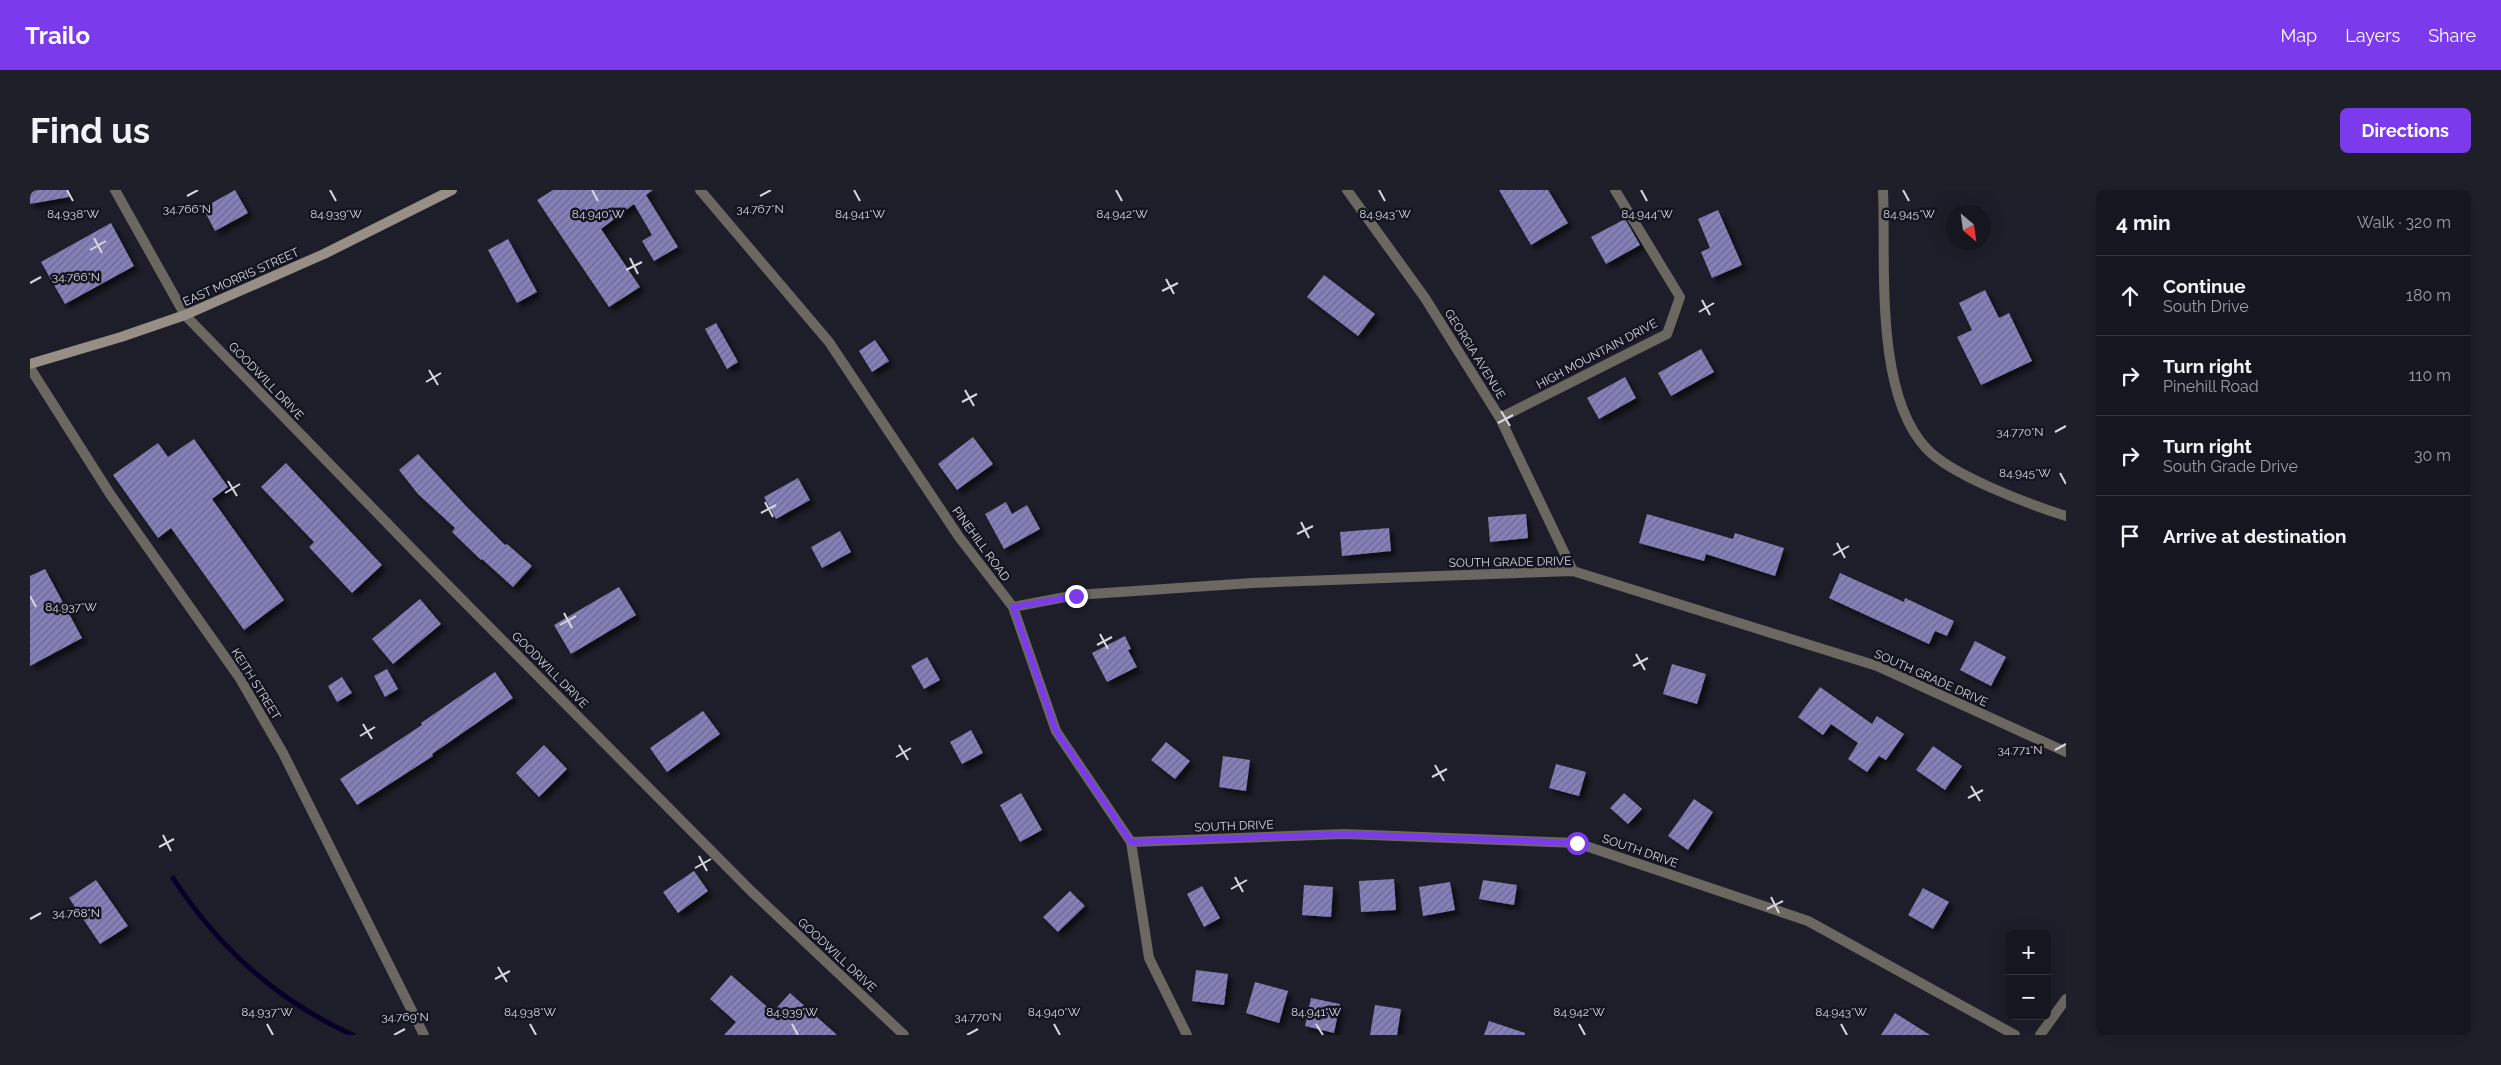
<!DOCTYPE html>
<html lang="en">
<head>
<meta charset="utf-8">
<style>
  body { margin:0; font-family:Raleway,sans-serif; background:#1f1f29; color:#f1f3f6 }
  .controls { position:absolute; right:15px; bottom:15px; display:grid; overflow:hidden; border-radius:8px; box-shadow:0 5px 20px #0002 }
  .controls button { width:45px; height:45px; display:grid; place-items:center; padding:0; border:0; border-bottom:1px solid #35353e; background:#161620; color:#f1f3f6; font:25px sans-serif }
  .compass { position:absolute; left:1916px; top:15px; width:45px; height:45px; border-radius:50%; background:#161620; box-shadow:0 5px 20px #0002; rotate:151deg }
  .stop { position:absolute; width:15px; height:15px; margin:-11px; border:4px solid #7c3aed; border-radius:50%; background:#fff }
  .stop.end { background:#7c3aed; border-color:#fff; box-shadow:0 1px 5px #0008 }
  .list { margin:0; padding:0; list-style:none }
  h2 { display:flex; justify-content:space-between; align-items:center; height:65px; margin:0; padding:0 20px; font-size:21px }
  h2 small { font-size:16px; font-weight:400; color:#9e9fa5 }
  .list li { display:grid; grid-template-columns:32px 1fr auto; gap:15px; align-items:center; box-sizing:border-box; height:80px; padding:0 20px; border-top:1px solid #35353e }
  .list b { display:block; font-size:19px; white-space:nowrap }
  .list p { margin:0; font-size:16px; white-space:nowrap; color:#9e9fa5 }
  .list em { font-size:16px; font-style:normal; color:#9e9fa5 }
  .icon { flex:none; width:28px; height:28px; fill:none; stroke:currentColor; stroke-width:2; stroke-linecap:round; stroke-linejoin:round }
  .map { position:relative; flex:none; width:2036px; height:845px; overflow:hidden; border-radius:8px }
  header { display:flex; align-items:center; gap:30px; box-sizing:border-box; height:70px; padding:0 25px; background:#7c3aed; color:#fff }
  header strong { font-size:24px }
  nav { display:flex; gap:28px; margin-inline-start:auto; font-size:18px }
  .intro { display:flex; align-items:center; justify-content:space-between; box-sizing:border-box; height:120px; padding:0 30px }
  h1 { margin:0; font-size:35px }
  .button { padding:12px 22px; border-radius:8px; background:#7c3aed; color:#fff; font-size:18px; font-weight:700 }
  main { display:flex; gap:30px; padding:0 30px }
  aside { flex:1; background:#161620; border-radius:8px; box-shadow:0 5px 20px #0002 }
  .map>svg:first-child { display:block }
  .lines { fill:none; stroke-linecap:round; stroke-linejoin:round }
  .stream { stroke:#090027; stroke-width:5 }
  .building { fill:url(#building-hatch); filter:url(#shadow) }
  .minor { stroke:#6b6761; stroke-width:10 }
  .secondary { stroke:#978f86; stroke-width:10 }
  .route { stroke:#7c3aed; stroke-width:6 }
  .ticks { fill:none; stroke:#d7d7df; stroke-width:2 }
  .labels { text-anchor:middle; dominant-baseline:central; stroke-width:5; stroke-linejoin:round; paint-order:stroke }
  .street-label { font-size:12px; fill:#d7d7df; stroke:#151521 }
  .ticks-label { font-size:12px; text-anchor:middle; fill:#d7d7df; stroke:#151521; stroke-width:5; stroke-linejoin:round; paint-order:stroke }
</style>
</head>
<body>
<header>
<strong>Trailo</strong>
<nav><a>Map</a><a>Layers</a><a>Share</a></nav>
</header>
<div class="intro"><h1>Find us</h1><a class="button">Directions</a></div>
<main>
<div class="map">
<svg width="2036" height="845" viewBox="0 0 2036 845">
  <defs>
    <pattern id="building-hatch" width="6" height="6" patternUnits="userSpaceOnUse" patternTransform="scale(1.25)"><rect width="6" height="6" fill="#8481b9"/><path d="M-1 1l2-2M0 6l6-6M5 7l2-2" fill="none" stroke="#6c6a90"/></pattern>
    <filter id="shadow"><feDropShadow dx="4.5" dy="4.5" stdDeviation="2.5" flood-color="#0009"/></filter>
  </defs>
  <rect width="100%" height="100%" fill="#1e1e2a"/>
  <g class="lines">
    <path class="stream" d="M143,688C188,757 247,811 323,845"/>
  </g>
  <path class="building" d="M0,0H38L39,7L0,14Z
    M205,0L218,23L185,41L173,18Z
    M523,0H623L616,5L648,57L624,71L612,51L622,45L604,14L571,39L610,97L579,117L507,10Z
    M1469,0H1518L1538,33L1501,55Z
    M1688,20L1712,75L1682,88L1671,62L1680,58L1668,29Z
    M1595,29L1610,55L1576,74L1561,47Z
    M81,33L104,76L35,114L11,72Z
    M478,49L507,102L487,113L458,60Z
    M1294,85L1345,124L1328,146L1277,107Z
    M1955,100L1969,128L1979,123L2002,171L1951,195L1927,147L1942,140L1929,113Z
    M686,133L708,172L697,179L675,139Z
    M845,150L859,171L842,182L829,161Z
    M1671,159L1684,182L1641,206L1628,183Z
    M1595,187L1606,208L1569,229L1557,208Z
    M943,247L963,274L927,300L908,274Z
    M164,249L198,297L182,309L254,410L214,440L141,338L128,348L83,285L128,253L138,267Z
    M388,264L436,316L475,355L477,354L502,376L483,397L452,369L451,370L422,342L425,338L388,304L369,280Z
    M256,273L352,375L322,403L279,357L284,352L231,297Z
    M768,288L780,310L746,329L734,307Z
    M976,312L982,324L997,315L1010,339L974,359L955,324Z
    M1496,324L1498,348L1460,352L1458,327Z
    M1617,324L1703,349L1705,343L1754,358L1745,386L1676,364L1674,371L1609,353Z
    M1359,338L1361,361L1312,366L1310,342Z
    M810,341L821,362L792,378L781,357Z
    M15,379L52,448L0,476V386Z
    M1810,383L1874,412L1875,408L1924,431L1917,446L1905,441L1899,454L1799,408Z
    M589,397L606,425L541,464L524,435Z
    M390,409L411,434L363,474L342,449Z
    M1095,446L1101,459L1098,460L1107,477L1077,492L1062,463Z
    M1945,451L1976,467L1961,496L1930,480Z
    M897,467L910,490L894,499L881,476Z
    M1642,474L1676,484L1667,514L1633,504Z
    M357,479L368,499L355,507L344,486Z
    M465,482L483,508L402,564L403,566L327,615L310,589L392,535L391,533Z
    M312,487L322,503L307,512L298,496Z
    M1790,497L1842,534L1847,526L1874,544L1856,570L1849,566L1837,582L1818,569L1828,553L1801,534L1793,545L1768,527Z
    M673,521L690,544L637,582L620,558Z
    M941,540L953,563L932,574L920,552Z
    M1136,552L1160,571L1145,589L1121,570Z
    M514,555L537,579L509,607L486,583Z
    M1903,556L1932,576L1915,600L1886,580Z
    M1193,566L1220,570L1216,601L1189,597Z
    M1526,574L1556,582L1549,606L1519,598Z
    M991,603L1012,640L990,652L970,615Z
    M1594,603L1612,619L1598,634L1580,618Z
    M1664,609L1683,622L1658,660L1638,646Z
    M664,681L678,701L648,723L633,702Z
    M1364,689L1366,720L1331,722L1329,691Z
    M66,690L98,736L70,754L39,708Z
    M1453,690L1487,695L1484,715L1449,709Z
    M1420,692L1425,720L1393,726L1389,697Z
    M1274,695L1303,697L1301,727L1272,725Z
    M1172,696L1190,728L1174,737L1157,704Z
    M1893,698L1919,712L1903,739L1878,725Z
    M1040,701L1055,716L1028,742L1013,727Z
    M1166,780L1198,784L1194,815L1162,811Z
    M701,785L743,822L760,803L807,845H694L706,832L680,809Z
    M1225,792L1258,801L1249,833L1216,823Z
    M1281,808L1310,814L1304,843L1275,836Z
    M1345,815L1371,819L1367,845H1340Z
    M1865,823L1900,845H1851Z
    M1459,831L1495,843V845H1454Z"/>
  <g class="lines">
    <path class="minor" d="M85,0L155,125L389,366L721,701L874,845
      M670,0L799,152L929,347L983,417L1026,541L1101,652L1119,768L1157,845
      M1317,0L1395,108L1470,228L1543,381
      M1853,0C1856,73 1844,202 1896,258C1920,285 2001,315 2036,326
      M0,178L80,304L209,487L253,563L394,845
      M1470,228L1637,144L1650,107L1585,0
      M983,417L1046,405L1222,393L1543,381L1847,476L2036,562
      M1101,652L1314,644L1547,653L1778,731L1985,845
      M2010,845L2036,809"/>
    <path class="secondary" d="M0,174L91,147L155,125L294,64L422,0"/>
  </g>
  <g class="lines">
    <path class="route" d="M1046,406L983,417L1026,541L1101,652L1314,644L1547,653"/>
  </g>
  <path class="ticks" d="M37,0L43,11M300,0L306,11M562,0L568,11M824,0L830,11M1086,0L1092,11M1349,0L1355,11M1611,0L1617,11M1873,0L1879,11M157,6L168,0M730,6L741,0M64,48L72,63M60,60L76,51M600,68L608,84M596,80L612,72M1136,89L1144,104M0,93L11,87M1132,101L1148,93M1672,110L1680,125M1669,122L1684,113M399,180L408,195M396,192L411,183M935,200L944,216M932,212L947,204M1471,221L1480,236M1468,233L1483,225M2025,242L2036,236M2030,283L2036,294M198,291L207,306M195,303L210,294M735,312L743,327M731,323L746,315M1271,332L1279,348M1267,344L1283,336M1807,353L1815,368M1803,365L1819,356M0,406L6,417M534,423L542,438M530,435L546,426M1070,444L1078,459M1067,455L1082,447M1606,464L1615,480M1603,476L1618,468M333,534L342,549M330,546L345,537M869,555L878,570M2025,560L2036,554M866,567L881,558M1405,575L1414,591M1402,587L1417,579M1941,596L1950,611M1938,608L1953,600M133,645L141,661M129,657L144,649M669,666L677,681M665,678L681,669M1205,687L1213,702M1201,699L1217,690M1741,707L1749,723M1737,719L1753,711M0,729L11,723M468,777L477,792M465,789L480,781M237,834L243,845M500,834L506,845M762,834L768,845M1024,834L1030,845M1286,834L1293,845M1549,834L1555,845M1811,834L1817,845M364,845L375,839M937,845L948,839"/>
  <g class="labels">
    <g class="street-label">
      <text transform="translate(211 87) rotate(-24)">EAST MORRIS STREET</text>
      <text transform="translate(1445 164) rotate(58)">GEORGIA AVENUE</text>
      <text transform="translate(1567 164) rotate(-28)">HIGH MOUNTAIN DRIVE</text>
      <text transform="translate(236 191) rotate(46)">GOODWILL DRIVE</text>
      <text transform="translate(951 354) rotate(54)">PINEHILL ROAD</text>
      <text transform="translate(1480 372) rotate(-1)">SOUTH GRADE DRIVE</text>
      <text transform="translate(520 480) rotate(45)">GOODWILL DRIVE</text>
      <text transform="translate(1901 488) rotate(24)">SOUTH GRADE DRIVE</text>
      <text transform="translate(226 494) rotate(58)">KEITH STREET</text>
      <text transform="translate(1204 636) rotate(-2)">SOUTH DRIVE</text>
      <text transform="translate(1610 661) rotate(19)">SOUTH DRIVE</text>
      <text transform="translate(807 765) rotate(43)">GOODWILL DRIVE</text>
    </g>
  </g>
  <g class="ticks-label">
    <text x="157" y="23">34.766°N</text>
    <text x="730" y="23">34.767°N</text>
    <text x="43" y="28">84.938°W</text>
    <text x="306" y="28">84.939°W</text>
    <text x="568" y="28">84.940°W</text>
    <text x="830" y="28">84.941°W</text>
    <text x="1092" y="28">84.942°W</text>
    <text x="1355" y="28">84.943°W</text>
    <text x="1617" y="28">84.944°W</text>
    <text x="1879" y="28">84.945°W</text>
    <text x="46" y="91">34.766°N</text>
    <text x="1990" y="246">34.770°N</text>
    <text x="1995" y="287">84.945°W</text>
    <text x="41" y="421">84.937°W</text>
    <text x="1990" y="564">34.771°N</text>
    <text x="46" y="727">34.768°N</text>
    <text x="237" y="826">84.937°W</text>
    <text x="500" y="826">84.938°W</text>
    <text x="762" y="826">84.939°W</text>
    <text x="1024" y="826">84.940°W</text>
    <text x="1286" y="826">84.941°W</text>
    <text x="1549" y="826">84.942°W</text>
    <text x="1811" y="826">84.943°W</text>
    <text x="375" y="831">34.769°N</text>
    <text x="948" y="831">34.770°N</text>
  </g>
</svg>
<div class="controls">
<button>+</button>
<button>−</button>
</div>
<svg class="compass" viewBox="-18 -18 36 36"><path d="M0-13l5 13h-10z" fill="#e53935"/><path d="M0 13l5-13h-10z" fill="#9e9fa5"/></svg>
<div class="stop" style="left:1547px;top:653px"></div>
<div class="stop end" style="left:1046px;top:406px"></div>
</div>
<aside>
<h2>4 min<small>Walk · 320 m</small></h2>
<ul class="list">
<li><svg class="icon" aria-label="ahead" viewBox="0 0 24 24"><path d="M12 20V5M6 11l6-6 6 6"/></svg><div><b>Continue</b><p>South Drive</p></div><em>180 m</em></li>
<li><svg class="icon" aria-label="right" viewBox="0 0 24 24"><path d="M7 20v-9h11M14 6l5 5-5 5"/></svg><div><b>Turn right</b><p>Pinehill Road</p></div><em>110 m</em></li>
<li><svg class="icon" aria-label="right" viewBox="0 0 24 24"><path d="M7 20v-9h11M14 6l5 5-5 5"/></svg><div><b>Turn right</b><p>South Grade Drive</p></div><em>30 m</em></li>
<li><svg class="icon" aria-label="arrive" viewBox="0 0 24 24"><path d="M6 21V4h12l-3 4 3 4H6"/></svg><div><b>Arrive at destination</b></div></li>
</ul>
</aside>
</main>
</body>
</html>
